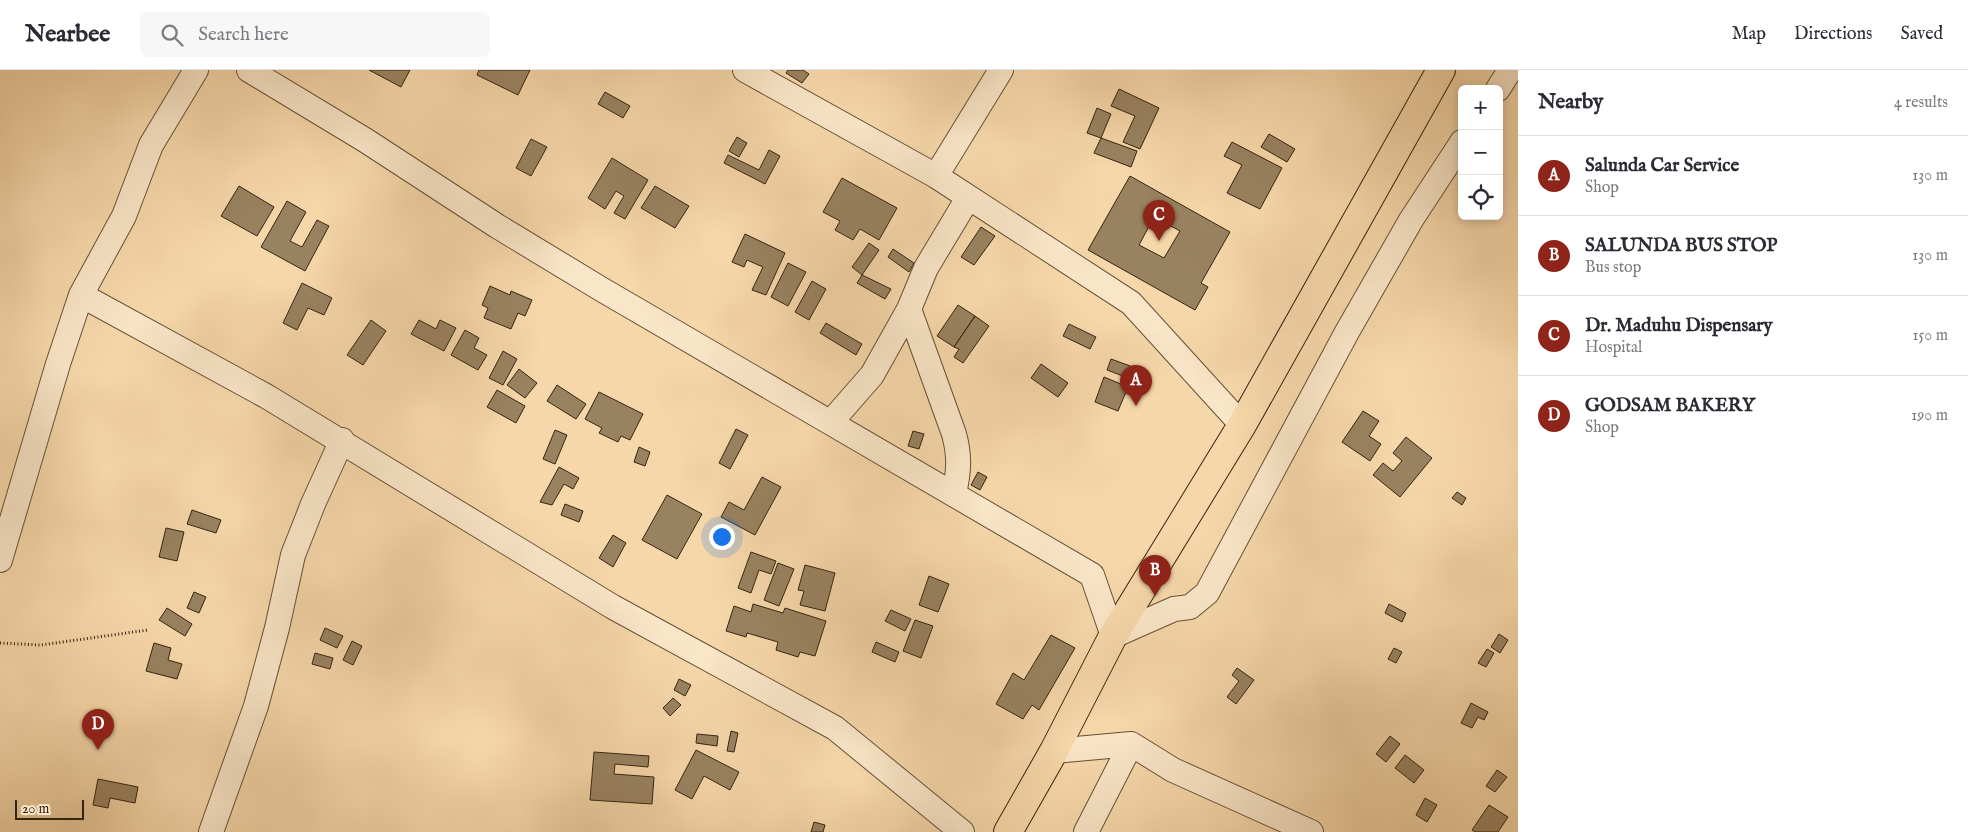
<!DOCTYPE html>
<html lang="en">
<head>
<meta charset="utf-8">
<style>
  body { margin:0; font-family:"IM FELL English",serif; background:#f7f7f7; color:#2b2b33 }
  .controls { position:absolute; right:15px; top:15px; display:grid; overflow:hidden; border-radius:8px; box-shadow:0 2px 8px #0003 }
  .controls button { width:45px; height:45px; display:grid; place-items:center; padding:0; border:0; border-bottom:1px solid #e1e1e2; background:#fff; color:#2b2b33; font:25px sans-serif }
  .scale { position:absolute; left:15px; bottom:12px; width:69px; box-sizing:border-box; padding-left:5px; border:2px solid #352510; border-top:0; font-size:14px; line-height:18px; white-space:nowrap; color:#352510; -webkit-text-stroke:4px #f9e5c7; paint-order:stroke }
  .you { position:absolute; left:721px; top:466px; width:18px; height:18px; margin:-12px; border:4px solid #fff; border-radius:50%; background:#1a73e8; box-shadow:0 0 0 8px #1a73e833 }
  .badge { display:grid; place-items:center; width:32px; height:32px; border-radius:50%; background:#8f2418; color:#fff; font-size:16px; font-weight:700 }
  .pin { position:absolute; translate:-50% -41px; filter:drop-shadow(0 1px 2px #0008) }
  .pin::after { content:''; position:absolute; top:26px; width:18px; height:15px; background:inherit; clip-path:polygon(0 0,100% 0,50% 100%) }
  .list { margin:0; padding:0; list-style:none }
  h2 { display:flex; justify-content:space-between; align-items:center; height:65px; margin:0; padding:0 20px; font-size:21px }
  h2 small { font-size:16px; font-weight:400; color:#7c7c81 }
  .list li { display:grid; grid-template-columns:32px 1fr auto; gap:15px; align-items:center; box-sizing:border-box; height:80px; padding:0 20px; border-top:1px solid #e1e1e2 }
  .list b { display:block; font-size:19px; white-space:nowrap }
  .list p { margin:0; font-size:16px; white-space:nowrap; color:#7c7c81 }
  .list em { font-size:16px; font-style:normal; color:#7c7c81 }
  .icon { flex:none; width:28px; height:28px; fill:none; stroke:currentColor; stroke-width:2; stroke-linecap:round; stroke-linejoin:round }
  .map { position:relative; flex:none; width:1518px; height:762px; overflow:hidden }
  header { display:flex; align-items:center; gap:30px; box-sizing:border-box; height:70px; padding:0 25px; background:#fff; border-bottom:1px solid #e1e1e2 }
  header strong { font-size:24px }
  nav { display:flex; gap:28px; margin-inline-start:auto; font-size:18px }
  .search { width:350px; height:45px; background:#f7f7f7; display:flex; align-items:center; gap:12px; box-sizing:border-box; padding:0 18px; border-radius:8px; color:#7c7c81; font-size:19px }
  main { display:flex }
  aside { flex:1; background:#fff }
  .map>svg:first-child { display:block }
  .building { fill:#998260; stroke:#352510; fill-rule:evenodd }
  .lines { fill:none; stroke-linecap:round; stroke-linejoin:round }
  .minor-casing { stroke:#655236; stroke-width:26 }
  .highway-casing { stroke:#352510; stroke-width:30 }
  .path { stroke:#352510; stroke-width:3; stroke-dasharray:1 2.5; stroke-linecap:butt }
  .minor { stroke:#f9e5c7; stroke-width:24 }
  .highway { stroke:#f6d7a9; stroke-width:28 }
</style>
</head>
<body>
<header>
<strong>Nearbee</strong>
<div class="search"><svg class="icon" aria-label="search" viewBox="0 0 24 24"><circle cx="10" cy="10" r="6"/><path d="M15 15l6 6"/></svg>Search here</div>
<nav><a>Map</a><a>Directions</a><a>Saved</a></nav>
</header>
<main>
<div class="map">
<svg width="1518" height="762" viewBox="0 0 1518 762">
  <rect width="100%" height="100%" fill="#f6d7a9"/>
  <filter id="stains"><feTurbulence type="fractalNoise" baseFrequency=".004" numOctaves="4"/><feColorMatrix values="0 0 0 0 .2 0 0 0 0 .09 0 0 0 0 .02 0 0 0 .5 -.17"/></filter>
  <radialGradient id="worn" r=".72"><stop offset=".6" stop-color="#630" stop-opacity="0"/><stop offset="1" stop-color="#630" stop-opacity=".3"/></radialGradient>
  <path class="building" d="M369,0H410L401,17Z
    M479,0H530L518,25L477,5Z
    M788,0H803L809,4L802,13L786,3Z
    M1119,19L1159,38L1140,79L1123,72L1135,46L1111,36Z
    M605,22L630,36L623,48L598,34Z
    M1097,38L1111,44L1101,68L1087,63Z
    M1269,64L1295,79L1287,92L1261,77Z
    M737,67L747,73L739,87L729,81Z
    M1101,68L1137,81L1131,97L1094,83Z
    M531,69L547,77L531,106L516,98Z
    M1232,72L1282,98L1260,139L1227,123L1242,95L1224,86Z
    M769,80L780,86L765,114L724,93L728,85L759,100Z
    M612,88L648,110L625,149L614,143L624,126L616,121L605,139L588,128Z
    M1130,106L1230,162L1201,213L1208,217L1195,240L1088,180ZM1154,147L1180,161L1164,188L1139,175Z
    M842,108L897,138L879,170L860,159L853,170L835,160L840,151L823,142Z
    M239,116L274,137L257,166L221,146Z
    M655,116L689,136L675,158L641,138Z
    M287,131L306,142L290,171L302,177L317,150L329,156L305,201L261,177Z
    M981,157L995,166L974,195L961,187Z
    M745,164L785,183L766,225L752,220L763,197L747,190L744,197L732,192Z
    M869,173L879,180L862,205L852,197Z
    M893,179L914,193L909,202L888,187Z
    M788,193L806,202L788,236L771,227Z
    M862,205L891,219L885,229L857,213Z
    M812,211L826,219L809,250L795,242Z
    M302,213L332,228L324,245L308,238L297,260L283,253Z
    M490,216L510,225L511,221L532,230L525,246L518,243L511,259L484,248L488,238L482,235Z
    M958,235L975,246L954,277L937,266Z
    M975,246L989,256L963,293L954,287L959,279L954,277Z
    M371,250L386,261L363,295L347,285Z
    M419,250L436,259L440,250L456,258L444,281L411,264Z
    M826,253L862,274L856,285L820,263Z
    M1069,254L1096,267L1090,279L1063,266Z
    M465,260L479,268L474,278L487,285L478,300L451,285Z
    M503,281L517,289L503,315L489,308Z
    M1111,289L1133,297L1128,308L1107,300Z
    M1041,294L1068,313L1058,327L1031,308Z
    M519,299L537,313L525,328L507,315Z
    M1104,307L1128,317L1118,341L1095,332Z
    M557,315L586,334L576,349L547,331Z
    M497,320L525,336L516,353L487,337Z
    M599,322L643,344L630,370L621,366L618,372L599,363L602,358L585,349Z
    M1363,341L1379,351L1369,366L1381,374L1370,391L1342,372Z
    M736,359L748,365L730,399L719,393Z
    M555,360L567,365L555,394L543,389Z
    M913,361L924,364L919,379L908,376Z
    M1406,367L1432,388L1400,427L1373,405L1383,393L1393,401L1402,391L1393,383Z
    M639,377L650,382L645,396L634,392Z
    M559,397L579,408L573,419L564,414L552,435L540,432Z
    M978,402L987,407L980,420L971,415Z
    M762,407L781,417L755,465L721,447L729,432L744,440Z
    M1457,422L1466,428L1462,435L1452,428Z
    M667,425L702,444L677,489L642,470Z
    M565,434L583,441L579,452L561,445Z
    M192,440L221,450L216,463L187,454Z
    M166,458L184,462L177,491L159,487Z
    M613,465L626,473L613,497L599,488Z
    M751,482L776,491L771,504L759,500L751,523L738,518Z
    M778,493L794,499L779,536L764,530Z
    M805,495L835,503L825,541L800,535L804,521L798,520Z
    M929,506L949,514L938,542L919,535Z
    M194,522L206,527L199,543L187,538Z
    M753,534L783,543L785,538L826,551L815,586L800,582L798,587L776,580L778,572L747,563L746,567L726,561L734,536L751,542Z
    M1389,534L1406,543L1402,552L1385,543Z
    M167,538L192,554L185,566L159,550Z
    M891,540L911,549L905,561L885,551Z
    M915,550L933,556L921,588L903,581Z
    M325,558L343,566L337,578L320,570Z
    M1499,564L1508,570L1500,583L1491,577Z
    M1051,565L1075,578L1039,640L1032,635L1023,649L996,634L1013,603L1024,610Z
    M352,571L362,576L353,595L343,590Z
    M876,572L899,582L895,592L872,582Z
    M154,573L171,578L168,590L182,594L177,609L146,601Z
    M1394,578L1402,582L1396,593L1388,589Z
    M1487,579L1494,583L1486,597L1478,593Z
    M315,583L333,588L330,599L312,594Z
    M1237,598L1254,610L1236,634L1227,627L1239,611L1232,605Z
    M679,609L691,615L685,626L674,620Z
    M673,628L681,635L670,646L663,638Z
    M1471,633L1488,642L1484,650L1478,647L1472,658L1461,653Z
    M731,661L738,663L734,682L727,681Z
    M697,664L718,666L717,676L696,673Z
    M1390,666L1400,674L1386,692L1376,684Z
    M696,680L739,702L730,720L704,706L692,729L675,720Z
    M594,682L649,686L648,697L615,694L614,704L654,707L652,734L590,730Z
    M1405,685L1424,700L1414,713L1395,698Z
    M1497,700L1507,707L1495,722L1486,716Z
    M98,709L138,717L135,733L110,728L108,738L93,735Z
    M1425,728L1437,735L1427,752L1416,745Z
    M1489,735L1508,747L1498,762H1475L1472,760Z
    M814,752L825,755L823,762H811Z"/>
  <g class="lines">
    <g class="minor-casing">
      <path id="minor" d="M249,0L365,70L497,156L601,219L1092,505L1113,566L1174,539L1190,537L1207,523L1347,262L1411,150L1462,72
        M745,0L936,106L1131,233L1242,355
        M1498,19L1510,0
        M936,106L1001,0
        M81,225L266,326L613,537L835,658L962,762
        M909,239L954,364C960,386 959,402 954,423
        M831,352L872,305L909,239L926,198L968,128
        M0,490L58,294L81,225L124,146L151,75L196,0
        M1054,681L1131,674L1173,700L1311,762
        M211,762L256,636L277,558L293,485L313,434L342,370
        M1086,762L1131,674"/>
    </g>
    <g class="highway-casing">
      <path id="highway" d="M1008,762L1054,681L1113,566L1242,355L1441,0"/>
    </g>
    <path class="path" d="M0,573L41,575L148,560"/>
    <use href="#minor" class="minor"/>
    <use href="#highway" class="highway"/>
  </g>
  <rect width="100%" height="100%" filter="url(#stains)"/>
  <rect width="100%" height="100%" fill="url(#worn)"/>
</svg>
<div class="controls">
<button>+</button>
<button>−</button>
<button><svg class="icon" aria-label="locate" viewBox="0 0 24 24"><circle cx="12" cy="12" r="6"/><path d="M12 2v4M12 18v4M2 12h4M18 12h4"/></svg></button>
</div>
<div class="scale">20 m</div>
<div class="you"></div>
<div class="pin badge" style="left:1136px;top:336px">A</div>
<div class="pin badge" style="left:1155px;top:526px">B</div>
<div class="pin badge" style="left:1159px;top:171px">C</div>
<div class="pin badge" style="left:98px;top:680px">D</div>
</div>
<aside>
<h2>Nearby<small>4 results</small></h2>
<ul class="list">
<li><span class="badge">A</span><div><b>Salunda Car Service</b><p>Shop</p></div><em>130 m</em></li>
<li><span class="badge">B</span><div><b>SALUNDA BUS STOP</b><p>Bus stop</p></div><em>130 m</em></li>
<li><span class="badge">C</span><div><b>Dr. Maduhu Dispensary</b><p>Hospital</p></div><em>150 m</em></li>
<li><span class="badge">D</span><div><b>GODSAM BAKERY</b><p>Shop</p></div><em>190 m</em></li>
</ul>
</aside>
</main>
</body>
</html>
